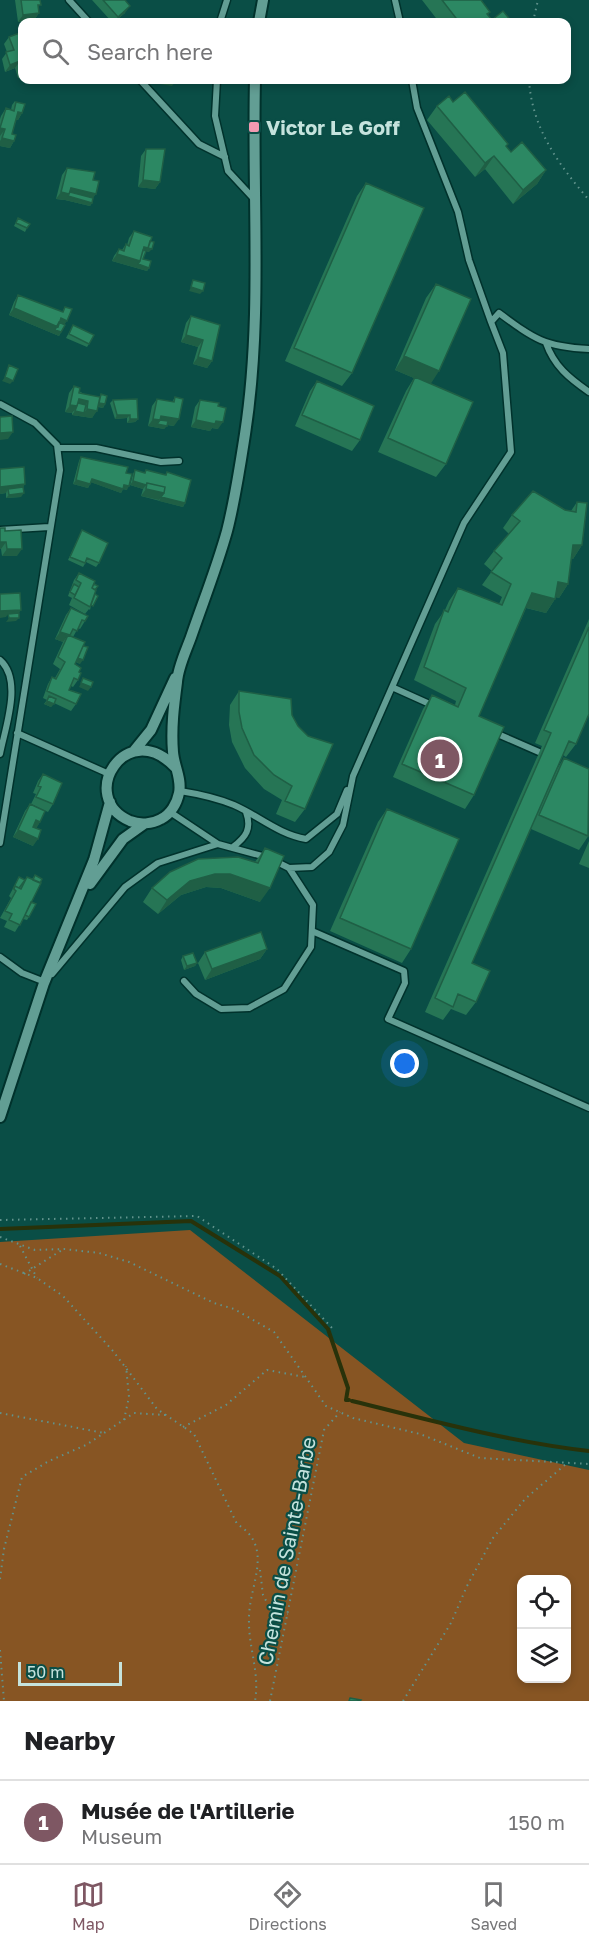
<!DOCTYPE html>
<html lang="en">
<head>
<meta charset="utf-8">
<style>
  body { margin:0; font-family:"Golos Text",sans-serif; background:#f2f2f2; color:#202124 }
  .controls { position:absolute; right:18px; bottom:18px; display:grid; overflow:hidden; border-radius:12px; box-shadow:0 3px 9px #0003 }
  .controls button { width:54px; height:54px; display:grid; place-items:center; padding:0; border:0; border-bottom:2px solid #e0e0e0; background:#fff; color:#202124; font:30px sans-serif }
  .scale { position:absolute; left:18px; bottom:15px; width:104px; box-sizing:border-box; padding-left:6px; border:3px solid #c5e3dd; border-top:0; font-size:16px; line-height:21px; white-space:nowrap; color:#c5e3dd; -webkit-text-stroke:4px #0a4e46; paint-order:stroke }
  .you { position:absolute; left:405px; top:1064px; width:21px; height:21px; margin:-15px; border:4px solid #fff; border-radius:50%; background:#1a73e8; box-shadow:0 0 0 9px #1a73e833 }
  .badge { display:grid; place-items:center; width:39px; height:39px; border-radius:50%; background:#7e5763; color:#fff; font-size:20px; font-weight:700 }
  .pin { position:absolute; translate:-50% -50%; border:3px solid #fff; box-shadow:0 2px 6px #0006 }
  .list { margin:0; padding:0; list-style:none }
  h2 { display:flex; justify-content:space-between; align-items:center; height:78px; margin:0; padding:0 24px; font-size:26px }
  h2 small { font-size:20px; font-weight:400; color:#757577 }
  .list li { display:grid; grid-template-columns:39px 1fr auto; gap:18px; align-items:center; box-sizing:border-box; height:84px; padding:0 24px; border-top:2px solid #e0e0e0 }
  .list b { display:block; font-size:22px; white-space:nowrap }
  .list p { margin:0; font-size:20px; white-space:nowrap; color:#757577 }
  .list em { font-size:20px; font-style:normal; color:#757577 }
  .icon { flex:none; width:33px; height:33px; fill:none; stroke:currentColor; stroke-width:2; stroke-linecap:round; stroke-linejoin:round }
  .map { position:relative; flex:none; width:589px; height:1701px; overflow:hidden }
  .search { position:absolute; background:#fff; box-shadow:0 3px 9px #0003; left:18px; right:18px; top:18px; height:66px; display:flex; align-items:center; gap:15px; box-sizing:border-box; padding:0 21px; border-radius:12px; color:#757577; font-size:22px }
  .sheet { height:162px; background:#fff }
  nav { display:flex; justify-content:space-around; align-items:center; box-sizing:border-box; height:84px; border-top:2px solid #e0e0e0; background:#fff; font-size:16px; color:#757577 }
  nav a { display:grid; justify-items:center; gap:3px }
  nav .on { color:#7e5763 }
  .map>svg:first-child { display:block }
  .green { fill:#875523; fill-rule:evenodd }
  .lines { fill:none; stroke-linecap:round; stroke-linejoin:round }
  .stream { stroke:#28320a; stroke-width:4 }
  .minor-casing { stroke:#00322c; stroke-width:9 }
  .tertiary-casing { stroke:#00322c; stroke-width:14 }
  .path { stroke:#61938c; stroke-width:2; stroke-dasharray:1.5 4.5; stroke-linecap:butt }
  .minor { stroke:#629e94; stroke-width:6 }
  .tertiary { stroke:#629e94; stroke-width:10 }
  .wall { fill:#267555 }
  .shaded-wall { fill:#1f5f45 }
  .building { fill:#2c8863; stroke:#1f5f45; stroke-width:1.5 }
  .poi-dot { fill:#f19ab1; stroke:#0a4e46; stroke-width:2 }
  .labels { text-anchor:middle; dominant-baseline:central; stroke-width:4.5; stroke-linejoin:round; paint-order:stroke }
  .poi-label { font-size:20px; font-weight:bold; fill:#c5e3dd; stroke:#0a4e46; text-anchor:start }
  .street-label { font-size:20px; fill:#c5e3dd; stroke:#0a4e46 }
</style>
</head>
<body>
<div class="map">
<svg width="589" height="1701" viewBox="0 0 589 1701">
  <rect width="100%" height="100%" fill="#0a4e46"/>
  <path class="green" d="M190,1230L464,1443L589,1470V1701H0V1242ZM522,1580H566V1678H522Z"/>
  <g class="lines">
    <path class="stream" d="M0,1229L191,1221L280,1276L328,1329L348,1388L346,1400H349
      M352,1401C430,1420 509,1442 589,1451"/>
    <g class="minor-casing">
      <path id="minor" d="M69,0L89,22
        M395,0L400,22
        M220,22L227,0
        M140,80L199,144L225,157
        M217,80L215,116L228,171L254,199
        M412,80L417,108L458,212L469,260L491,322
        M546,343C554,366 569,378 589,392
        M0,404L35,423L57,445L60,470L0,843
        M58,448H96L161,462L179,461
        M0,530L49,527
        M0,660C23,680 5,728 0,754
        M394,688L434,706
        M493,732L539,752
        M17,733L109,774
        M180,791C199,794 217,798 234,805C259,816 278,834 306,839L337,814L347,790
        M170,812L218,844L266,857
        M233,847C246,837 252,829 246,812
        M289,868L312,867L329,852L343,825L353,776L464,523L511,452L503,353L491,322L499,313C534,339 545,347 589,349
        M312,931L404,971L405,983L388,1019L589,1108
        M0,957L22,973L45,982
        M52,974L125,887L158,863L218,844
        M184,981L196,994L221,1009L249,1008L284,989L311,947L313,905L289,868L275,861"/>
    </g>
    <g class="tertiary-casing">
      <path id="tertiary" d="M259,22L263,0
        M134,751L151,730L175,678
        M176,768C126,715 76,798 130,821C140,825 152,824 161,819C171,814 177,803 179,793C182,779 174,766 173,752C171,728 174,705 177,682C178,667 186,651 191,637C203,602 217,567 227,531C235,500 240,466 245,434C263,317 252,198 255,80
        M90,884L123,839L144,824
        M0,1117L44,983L94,860L110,802"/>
    </g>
    <path class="path" d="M533,22L538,0
      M529,80C532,128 558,164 589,200
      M0,1220L197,1216L277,1269L332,1328
      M0,1237L35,1250L64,1249L99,1253L129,1262L214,1303L234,1309L274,1332L326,1406L353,1418L420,1434L480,1458L589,1464
      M20,1246L37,1278
      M0,1264L37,1278L63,1296L113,1351L157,1409L194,1434L237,1524C275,1547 249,1585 249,1618C248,1647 260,1672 255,1701
      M24,1274L62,1250
      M0,1413L104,1433
      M124,1420L129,1397L126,1366
      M183,1427L226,1405L267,1370L305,1377
      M260,1570L263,1595L272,1612L288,1614
      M0,1579L4,1549L22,1477L49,1461L86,1445L134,1413L165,1415
      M0,1650L4,1701
      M270,1701L324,1430L340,1412
      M403,1701L451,1623L467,1586L493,1538L525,1499L566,1464"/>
    <use href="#minor" class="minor"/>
    <use href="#tertiary" class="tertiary"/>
  </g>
  <path class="wall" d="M15,0H40L38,9L39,13L34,20L18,22Z
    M92,0H125V13L114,22H112Z
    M422,0H481L490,12L488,15L492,20L512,22H439Z
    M22,32V77L18,78L15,68L5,72L2,59L7,52L4,44L9,37Z
    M15,101L22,113L18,120H16L12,134L14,141L10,148L0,146V119L1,116L6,108L11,110L12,105Z
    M453,102L507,147L511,152L546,170L537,184L513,204L485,169L475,177L427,120L437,106Z
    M146,149L160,182L155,189L138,187L141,156Z
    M67,168L93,180V198L92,203L90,206L65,200L56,199L62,175Z
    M366,183L352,373L342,386L285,361L357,196Z
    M18,218L27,228L25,232L14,226Z
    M134,231L150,241L149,252L146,251L143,259L149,268L147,271L112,261L114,256L119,249L122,250L126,244L127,245L129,238Z
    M436,284L430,384L446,464L436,477L378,452L406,391L414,378L395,370L426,298Z
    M18,295L62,312L65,307V325L59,336L9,315L14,302Z
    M191,316L212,361L207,368L193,364L198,347L181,342L186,323Z
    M73,325L89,344L87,347L66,338Z
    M317,381L360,440L352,451L295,426L310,391Z
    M74,386L79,391L84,394L100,397L101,394L105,404L103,408L98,407L92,418L72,415V413L65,412L69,393Z
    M175,397L174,426L167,425L164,429L148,426L152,406L157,399L172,402Z
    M113,400L138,419L135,422L127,423V418L115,419L110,403Z
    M200,400L218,406V429L212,428L210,431L191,427L195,407Z
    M81,457L126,473L127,490L123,489L121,493L91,482L88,488L73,484L79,461Z
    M0,469L25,484L23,487L21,497L6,498V493L0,494Z
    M135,470L144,473L146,470L165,475L167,472L185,503L183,507L141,496L143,489L130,485L133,474Z
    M577,502L582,545L573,559H571L568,584L559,598L556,597L555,599L546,613L526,608L479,716L474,795L465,809L393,777L423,709L432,695L455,705L456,701L414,680L435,624L445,610L449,601L458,588L499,604L502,597L482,585L492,571L484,564L494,551L509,534L503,528L512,515L565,510L571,511Z
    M0,528L5,531L17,556H2L1,549H0Z
    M82,530L99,563L96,567L86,562L83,567L68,560Z
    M79,573L94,584L95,590L90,610L89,609L85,614L69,605L72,598L68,596L74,580Z
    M71,608L85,621L80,629L78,628L73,637L83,646L80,664L76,662L75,664L79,672L78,680L73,687L71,686L69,690L76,704L71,711L54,703L51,707L44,704L47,700L43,698L48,684L52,677L55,678L60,669L53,664L63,642L55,639L66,615Z
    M589,619V714L576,744L566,757L563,755L557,769L564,758L589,835L579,850L531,829L472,963L476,1002L466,1015L451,1009L443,1020L425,1012L542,746L535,743Z
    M239,691L292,715L305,809L295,822L276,814L282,800L264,789L245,768L232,742L229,725L230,705Z
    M43,774L53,804L48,812L31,804L36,794L33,793L38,781Z
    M30,804L40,822L36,828L33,846L13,837L25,811Z
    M387,809L411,949L402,963L330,931L378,822Z
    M589,841V868L579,864Z
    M265,848L260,902L221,888L206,887L181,895L158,914L143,902L152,888L255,862Z
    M35,875L29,917L27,920L23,919L15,932L4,927L7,921L0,918L11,898L9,896L19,877L25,880L27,877L32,879Z
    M267,949L260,959L205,980L198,963L205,952Z
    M183,956L197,963L195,966L184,970L181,960Z"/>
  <path class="shaded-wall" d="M130,6L125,13L114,22L118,17Z
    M39,13L34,20L18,22L23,15Z
    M20,61L15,68L5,72L10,65Z
    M157,80H177L172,86L154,83Z
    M18,112L22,113L18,120L13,119Z
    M0,128L5,129L0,136Z
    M2,138L14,141L10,148L0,146V141Z
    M494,156L485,169L475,177L485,163Z
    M546,170L537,184L513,204L523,190Z
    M143,180L160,182L155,189L138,187Z
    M71,188L96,194L91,201L92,203L90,206L65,200L56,199L61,192Z
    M144,247L152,249L149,252L142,250Z
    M117,254L140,261L149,268L147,271L112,261Z
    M191,287L203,291L200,294L189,291Z
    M14,308L58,327L61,332L59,336L9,315Z
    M61,318L67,321L62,328L57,326Z
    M186,335L203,340L198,347L181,342Z
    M404,356L439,371L430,385L395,370Z
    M198,357L212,361L207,368L193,364Z
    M5,377L13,381L10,384L2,381Z
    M77,396L88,401L84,409L77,407L72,413L65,412Z
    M99,403L105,404L103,408L97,406Z
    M87,409L97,411L92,418L72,415L75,411L84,413Z
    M117,415H130L127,418L115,419Z
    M161,416L179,419L174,426L158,423L167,426L164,429L148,426L153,419Z
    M130,419H138L135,422L127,423Z
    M196,420L216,421L223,422L218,429L212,428L210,431L191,427Z
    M13,432L8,439L0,440V433Z
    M92,479L129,486L127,490L123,489L121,493L90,482Z
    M76,480L90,484L88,488L73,484Z
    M133,481L146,485L143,489L130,485Z
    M25,484L21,491L8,489L6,493L0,494V487Z
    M146,489L164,493L159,500L141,496Z
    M24,493L21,497L6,498L9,495Z
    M161,497L185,503L183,507L159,501Z
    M0,542H6L1,549H0Z
    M573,545H582L573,559L563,558Z
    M7,549H22L17,556H2Z
    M558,582L568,584L559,598L549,596Z
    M532,593L555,599L546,613L523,607Z
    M21,610L16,617L8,614L6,617L0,618V611Z
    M9,618H19L16,621L6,622Z
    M60,632L68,635L63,642L55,639Z
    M77,658L83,660L80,664L75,661Z
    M81,683L91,687L88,691L79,687Z
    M47,701L54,704L51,707L44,704Z
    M36,820L40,822L36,829L31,827Z
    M18,830L38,839L33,846L13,837Z
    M215,874H230L270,888L260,902L221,888L206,887L181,895L158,914L167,900L190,881Z
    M267,949L260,959L205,980L212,969Z
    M197,963L195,966L184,970L187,966Z"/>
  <path class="building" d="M21,0H40L41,5H38L39,13L23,15Z
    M103,0H125L130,6L118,17Z
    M442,0H481L490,12L487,14L492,20L503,11L512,22H459Z
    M22,32V68L20,61L10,65L6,52L14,50L9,37Z
    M465,92L508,144L506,146L511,152L522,142L546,170L523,190L494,156L485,163L437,106L449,96L453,102Z
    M16,102L25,104L22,113L18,112L12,134L16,135L14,141L2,138L5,129L0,128L6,108L14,111Z
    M146,149H165L160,182L143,180Z
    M67,168L95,172L93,180L99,181L96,194L71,188L69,194L61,192Z
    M366,183L424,208L352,373L294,348Z
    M70,192L93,198L92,203L68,196Z
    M18,218L30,224L27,228L16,223Z
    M134,231L152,237L148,248L144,247L140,261L117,254L119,249L124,251L126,244L129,246Z
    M150,241L154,242L152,249L148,248Z
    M143,250L146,251L143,259L151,261L149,268L138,264L140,261Z
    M193,280L205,283L203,291L191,287Z
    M436,284L471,299L439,371L404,356Z
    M18,295L63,312L65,307L72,309L67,321L61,318L58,327L14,308Z
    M191,316L220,325L212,361L198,357L203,340L186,335Z
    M59,322L65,325L61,332L55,330Z
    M73,325L94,335L89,344L69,334Z
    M9,365L18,369L13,381L5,377Z
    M415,377L473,402L446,464L388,438Z
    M317,381L374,406L360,440L302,415Z
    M74,386L80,388L79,393L100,397L97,411L87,409L88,401L79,399L77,406L70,405Z
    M101,394L107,396L105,404L99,403Z
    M175,397L183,399L179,419L161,416L160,420L153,419L157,399L174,402Z
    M137,399L138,419H130V415H117L113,400Z
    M200,400L219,403L218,406L226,408L223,422L216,421L215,424L196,420Z
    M78,403L86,405L84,413L75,411Z
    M12,416L13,432L0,433V417Z
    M160,420L168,421L167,426L157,424Z
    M81,457L128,467L126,473L132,474L129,486L124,485L123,489L92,479L90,484L76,480Z
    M24,467L25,484L0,487V469Z
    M135,470L145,473L146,470L166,475L167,472L191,480L185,503L161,497L164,493L165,487L147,483L146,485L133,481Z
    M147,483L165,487L164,493L146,489Z
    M23,487L24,493L9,495L8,489Z
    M533,491L565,510L576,512L577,502L587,503L582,545H573L568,584L558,582L555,599L532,593L479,716L504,727L474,795L402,764L432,695L458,707L466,688L424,667L444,610L448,612L458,588L502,605L511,584L491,572L502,558L494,551L520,521L512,515Z
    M0,528H5V531L21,530L22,549H7L6,542H0Z
    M82,530L108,543L99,563L87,558L85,563L70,557Z
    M79,573L95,581L92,588L96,590L90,607L74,598L81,583L76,580Z
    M74,584L79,587L75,595L70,592Z
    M94,584L98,586L95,590L92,588Z
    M20,593L21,610L0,611V594Z
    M95,594L98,596L93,606L91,605Z
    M71,608L88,616L85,621L82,620L77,631L73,629L70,635L60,632Z
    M19,613V618H9L8,614Z
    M589,627V714L576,744L569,741L472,963L490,971L476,1002L458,994L453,1007L435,998L551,733L544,730Z
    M68,635L85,642L75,664L81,668L79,672L81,673L78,680L74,678L69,690L81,694L76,704L47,691L52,677L56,679L65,662L58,657Z
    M83,646L88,647L83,660L78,658Z
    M83,678L93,682L91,687L81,683Z
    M239,691L291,699L292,715L298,726L308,736L333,744L305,809L285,801L292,786L274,775L254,755L242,728L239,712Z
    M49,696L56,699L54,704L47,701Z
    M564,758L589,769L588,836L539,815Z
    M43,774L62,783L53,804L36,797L41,787L38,786Z
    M30,804L45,811L40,822L36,820L33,827L41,830L38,839L18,830Z
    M387,809L459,839L411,949L340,918Z
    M265,848L284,856L270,888L230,874H215L190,881L167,900L152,888L170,872L198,859L238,857L258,863Z
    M35,875L42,879L40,883L33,880Z
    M19,877L25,880L19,888L15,886L13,889Z
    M27,877L41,883L20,925L9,920L12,914L5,911L16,891L14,889L15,886L21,889Z
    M31,902L36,904L29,917L25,915Z
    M261,932L267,949L212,969L205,952Z
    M193,953L197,963L187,966L183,956Z
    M350,1698L361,1700L360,1701H349Z"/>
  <rect class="poi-dot" x="248" y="121" width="12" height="12" rx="3"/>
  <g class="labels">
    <g class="poi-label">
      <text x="266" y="127">Victor Le Goff</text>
    </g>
    <g class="street-label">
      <text transform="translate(286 1551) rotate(-79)">Chemin de Sainte-Barbe</text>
    </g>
  </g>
</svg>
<div class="controls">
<button><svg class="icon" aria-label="locate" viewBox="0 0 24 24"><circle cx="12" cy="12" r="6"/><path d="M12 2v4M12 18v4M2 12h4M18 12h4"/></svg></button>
<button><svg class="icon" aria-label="layers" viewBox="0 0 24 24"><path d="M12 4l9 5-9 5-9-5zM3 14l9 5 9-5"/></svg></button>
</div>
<div class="scale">50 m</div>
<div class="you"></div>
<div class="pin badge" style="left:440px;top:759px">1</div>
<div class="search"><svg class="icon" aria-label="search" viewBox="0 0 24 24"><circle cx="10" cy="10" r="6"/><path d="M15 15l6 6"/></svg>Search here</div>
</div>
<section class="sheet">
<h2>Nearby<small></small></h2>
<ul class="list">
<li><span class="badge">1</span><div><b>Musée de l'Artillerie</b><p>Museum</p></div><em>150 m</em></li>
</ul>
</section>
<nav>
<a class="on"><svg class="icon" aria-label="map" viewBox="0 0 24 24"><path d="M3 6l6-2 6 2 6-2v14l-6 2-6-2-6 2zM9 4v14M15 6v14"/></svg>Map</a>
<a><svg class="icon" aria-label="directions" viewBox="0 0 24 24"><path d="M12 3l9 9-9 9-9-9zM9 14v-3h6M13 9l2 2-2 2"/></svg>Directions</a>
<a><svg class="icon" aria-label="saved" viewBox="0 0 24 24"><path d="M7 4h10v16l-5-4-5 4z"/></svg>Saved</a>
</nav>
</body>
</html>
